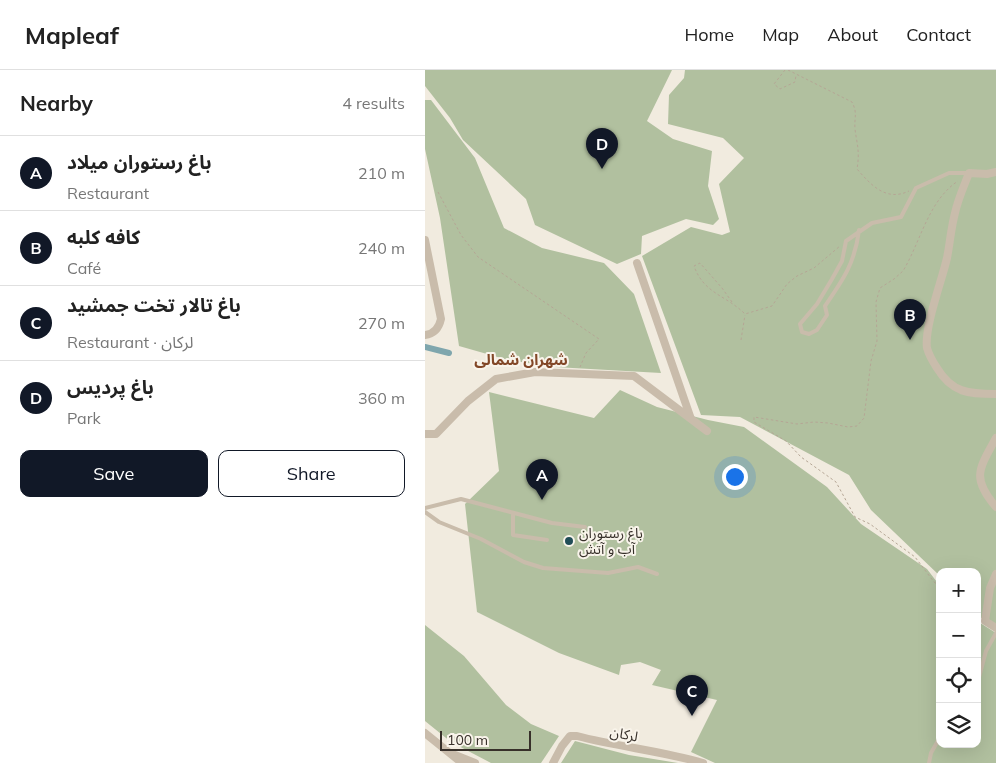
<!DOCTYPE html>
<html lang="en">
<head>
<meta charset="utf-8">
<style>
  body { margin:0; font-family:Mulish,"Noto Sans Arabic",sans-serif; background:#f2f2f2; color:#222 }
  .controls { position:absolute; right:15px; bottom:15px; display:grid; overflow:hidden; border-radius:10px; box-shadow:0 5px 20px #0002 }
  .controls button { width:45px; height:45px; display:grid; place-items:center; padding:0; border:0; border-bottom:1px solid #e0e0e0; background:#fff; color:#222; font:25px sans-serif }
  .scale { position:absolute; left:15px; bottom:12px; width:91px; box-sizing:border-box; padding-left:5px; border:2px solid #37302a; border-top:0; font-size:14px; line-height:18px; white-space:nowrap; color:#37302a; -webkit-text-stroke:4px #f9f4eb; paint-order:stroke }
  .you { position:absolute; left:309px; top:406px; width:18px; height:18px; margin:-12px; border:4px solid #fff; border-radius:50%; background:#1a73e8; box-shadow:0 0 0 8px #1a73e833 }
  .badge { display:grid; place-items:center; width:32px; height:32px; border-radius:50%; background:#111827; color:#fff; font-size:16px; font-weight:700 }
  .pin { position:absolute; translate:-50% -41px; filter:drop-shadow(0 1px 2px #0008) }
  .pin::after { content:''; position:absolute; top:26px; width:18px; height:15px; background:inherit; clip-path:polygon(0 0,100% 0,50% 100%) }
  .list { margin:0; padding:0; list-style:none }
  h2 { display:flex; justify-content:space-between; align-items:center; height:65px; margin:0; padding:0 20px; font-size:21px }
  h2 small { font-size:16px; font-weight:400; color:#767676 }
  .list li { display:grid; grid-template-columns:32px 1fr auto; gap:15px; align-items:center; box-sizing:border-box; height:75px; padding:0 20px; border-top:1px solid #e0e0e0 }
  .list b { display:block; font-size:19px; white-space:nowrap }
  .list p { margin:0; font-size:16px; white-space:nowrap; color:#767676 }
  .list em { font-size:16px; font-style:normal; color:#767676 }
  .actions { display:flex; gap:10px; padding:15px 20px }
  .actions a { flex:1; padding:11px 0; border:1px solid #111827; border-radius:10px; text-align:center; font-size:18px; color:#111827 }
  .actions .main { background:#111827; color:#fff }
  .icon { flex:none; width:28px; height:28px; fill:none; stroke:currentColor; stroke-width:2; stroke-linecap:round; stroke-linejoin:round }
  .map { position:relative; flex:none; width:571px; height:693px; overflow:hidden }
  header { display:flex; align-items:center; gap:30px; box-sizing:border-box; height:70px; padding:0 25px; background:#fff; border-bottom:1px solid #e0e0e0 }
  header strong { font-size:24px }
  nav { display:flex; gap:28px; margin-inline-start:auto; font-size:18px }
  main { display:flex }
  aside { flex:1; background:#fff }
  .map>svg:first-child { display:block }
  .green { fill:#b1c09f }
  .lines { fill:none; stroke-linecap:round; stroke-linejoin:round }
  .canal { stroke:#7fa6ad; stroke-width:6 }
  .path { stroke:#b5a695; stroke-width:1; stroke-dasharray:2.5 2.5; stroke-linecap:butt }
  .lane { stroke:#c9bcab; stroke-width:4 }
  .street { stroke:#c9bcab; stroke-width:8 }
  .poi-dot { fill:#214d57; stroke:#f9f4eb; stroke-width:2 }
  .labels { text-anchor:middle; dominant-baseline:central; stroke-width:4; stroke-linejoin:round; paint-order:stroke }
  .poi-label { font-size:14px; fill:#37302a; stroke:#f9f4eb; text-anchor:start }
  .street-label { font-size:14px; fill:#37302a; stroke:#f9f4eb }
  .neighbourhood-label { font-size:15px; font-weight:bold; fill:#824727; stroke:#f9f4eb }
</style>
</head>
<body>
<header>
<strong>Mapleaf</strong>
<nav><a>Home</a><a>Map</a><a>About</a><a>Contact</a></nav>
</header>
<main>
<aside>
<h2>Nearby<small>4 results</small></h2>
<ul class="list">
<li><span class="badge">A</span><div><b>باغ رستوران میلاد</b><p>Restaurant</p></div><em>210 m</em></li>
<li><span class="badge">B</span><div><b>کافه کلبه</b><p>Café</p></div><em>240 m</em></li>
<li><span class="badge">C</span><div><b>باغ تالار تخت جمشید</b><p>Restaurant · لرکان</p></div><em>270 m</em></li>
<li><span class="badge">D</span><div><b>باغ پردیس</b><p>Park</p></div><em>360 m</em></li>
</ul>
<div class="actions"><a class="main">Save</a><a>Share</a></div>
</aside>
<div class="map">
<svg width="571" height="693" viewBox="0 0 571 693">
  <rect width="100%" height="100%" fill="#f1ebdf"/>
  <path class="green" d="M0,0H247L222,51L248,69L287,81L283,116L294,149L288,155L261,149L217,166L216,184L192,194L110,155L101,129L38,70L25,48L0,16Z
    M260,0H571V558L560,551L552,544V502H515V506L446,440L424,405L315,347L276,345L217,186L266,157L297,165L305,162L294,114L319,88L298,68L243,54L244,25L259,8Z
    M0,30H6L50,88L79,158L117,178L179,193L209,224L236,303L130,297L83,290L34,276L15,148L0,79Z
    M195,320L232,337L283,350L319,357L402,417L436,454L502,499L515,516V674H552V551L571,563V693H290L266,682L292,630L227,615L236,600L215,592L196,595L194,605L134,583L52,542L40,434L74,401L64,322L169,348Z
    M0,555L39,586L81,635L106,654L134,666L116,693H66L26,672L0,651Z
    M150,671L204,685L253,693H136Z"/>
  <g class="lines">
    <path class="canal" d="M0,277L24,283"/>
    <path class="path" d="M360,0L349,14L355,19L370,12L371,5
      M363,0L427,32C433,44 429,47 430,59C432,75 435,81 432,99C446,115 461,132 484,121
      M13,122L36,165L53,187L174,269L161,283L155,297
      M307,232L297,218L275,193L269,196C279,224 301,225 320,244L347,236L362,214L372,206L389,198L415,176
      M316,270L320,245
      M515,516L509,512L490,487L445,454L430,447L411,412L376,387L361,371L329,352V347L372,354L389,352L403,353L423,357L432,356L439,348L446,291L452,271L451,232L455,218L469,209L478,201C496,171 503,131 533,111"/>
    <path class="lane" d="M434,160C430,193 418,210 400,236L402,245L392,260L384,264L377,262L375,254L392,234L407,209L417,191L421,171L447,153L476,147L491,118L524,103H544
      M0,438L36,429L127,453L160,457
      M0,442L14,452L56,469L99,492L118,498L183,503L213,497L232,504
      M88,443V465L122,470
      M552,615L561,581L571,563
      M504,693L506,683L515,667"/>
    <path class="street" d="M571,102L562,104L544,103C539,116 533,129 530,143C526,158 525,173 522,188C517,210 499,258 502,278C504,285 508,292 512,298C527,323 544,324 571,324
      M0,170L16,249C14,258 9,264 0,265
      M212,193L266,349
      M0,364H11L43,331L71,309L110,302L209,306L282,361
      M571,368C554,399 546,408 571,437
      M571,504L565,518L560,551L571,558
      M0,663L37,693
      M30,685L50,693
      M128,693L137,676L145,666H152C194,677 237,681 278,693"/>
  </g>
  <circle class="poi-dot" cx="144" cy="471" r="5"/>
  <g class="labels">
    <g class="poi-label">
      <text x="154" y="463">باغ رستوران<tspan x="154" dy="16">آب و آتش</tspan></text>
    </g>
    <g class="street-label">
      <text transform="translate(199 664) rotate(11)">لرکان</text>
    </g>
    <g class="neighbourhood-label">
      <text x="96" y="289">شهران شمالی</text>
    </g>
  </g>
</svg>
<div class="controls">
<button>+</button>
<button>−</button>
<button><svg class="icon" aria-label="locate" viewBox="0 0 24 24"><circle cx="12" cy="12" r="6"/><path d="M12 2v4M12 18v4M2 12h4M18 12h4"/></svg></button>
<button><svg class="icon" aria-label="layers" viewBox="0 0 24 24"><path d="M12 4l9 5-9 5-9-5zM3 14l9 5 9-5"/></svg></button>
</div>
<div class="scale">100 m</div>
<div class="you"></div>
<div class="pin badge" style="left:117px;top:430px">A</div>
<div class="pin badge" style="left:485px;top:270px">B</div>
<div class="pin badge" style="left:267px;top:646px">C</div>
<div class="pin badge" style="left:177px;top:99px">D</div>
</div>
</main>
</body>
</html>
